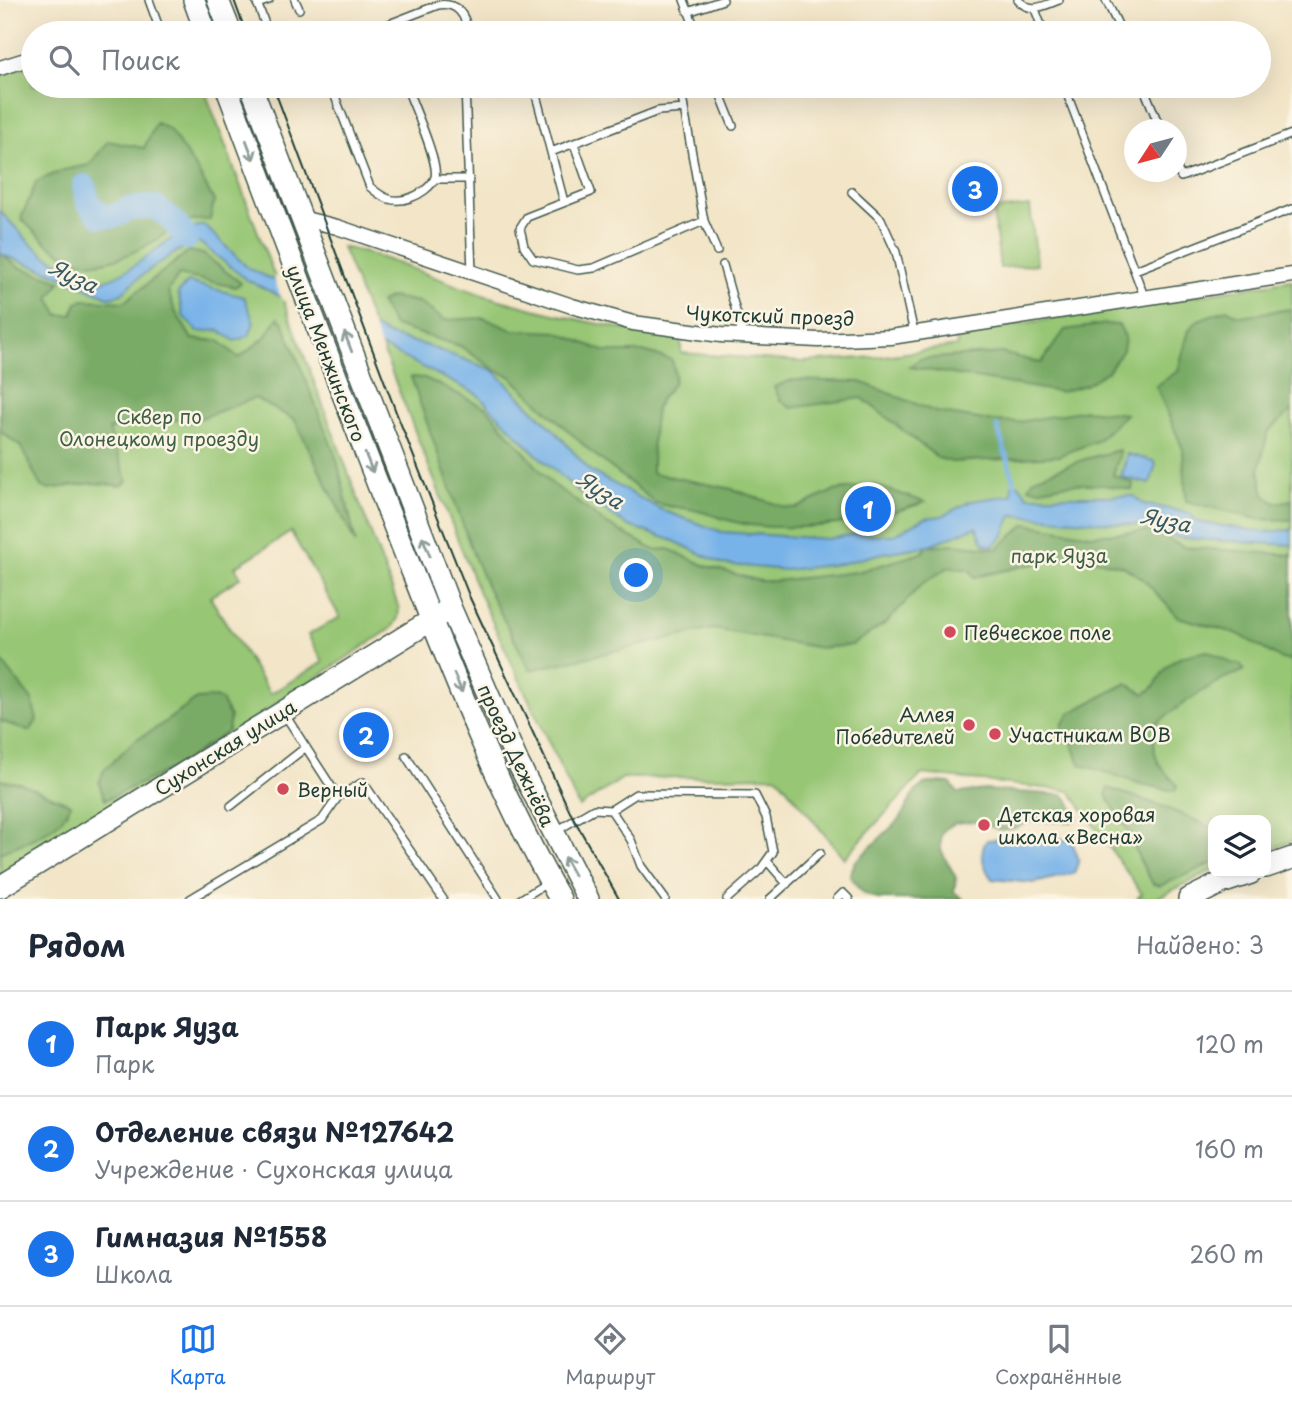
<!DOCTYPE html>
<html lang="ru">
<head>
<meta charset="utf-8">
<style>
  body { margin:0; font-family:"Playpen Sans",sans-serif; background:#f2f2f3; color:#1f2937 }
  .controls { position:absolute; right:21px; bottom:21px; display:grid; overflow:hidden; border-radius:14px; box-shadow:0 7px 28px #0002 }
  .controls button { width:63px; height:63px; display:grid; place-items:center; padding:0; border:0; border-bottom:2px solid #e0e1e3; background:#fff; color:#1f2937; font:35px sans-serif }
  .compass { position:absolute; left:1124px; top:119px; width:63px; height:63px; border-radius:50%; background:#fff; box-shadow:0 7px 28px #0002; rotate:234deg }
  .you { position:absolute; left:637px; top:576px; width:24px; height:24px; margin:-18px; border:5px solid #fff; border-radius:50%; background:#1a73e8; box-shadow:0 0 0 10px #1a73e833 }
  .badge { display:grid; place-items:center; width:46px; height:46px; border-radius:50%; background:#1a73e8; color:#fff; font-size:23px; font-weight:700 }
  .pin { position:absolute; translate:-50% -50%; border:4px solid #fff; box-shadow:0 2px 7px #0006 }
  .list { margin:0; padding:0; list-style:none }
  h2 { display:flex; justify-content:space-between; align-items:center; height:91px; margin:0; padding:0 28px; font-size:30px }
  h2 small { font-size:23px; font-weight:400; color:#747a83 }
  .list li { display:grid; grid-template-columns:46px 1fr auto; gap:21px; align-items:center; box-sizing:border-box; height:105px; padding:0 28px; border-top:2px solid #e0e1e3 }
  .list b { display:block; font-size:26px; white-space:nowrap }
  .list p { margin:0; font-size:23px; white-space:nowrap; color:#747a83 }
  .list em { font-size:23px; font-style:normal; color:#747a83 }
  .icon { flex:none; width:38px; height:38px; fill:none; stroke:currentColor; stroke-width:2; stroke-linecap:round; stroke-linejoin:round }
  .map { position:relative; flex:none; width:1292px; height:899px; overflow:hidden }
  .search { position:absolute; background:#fff; box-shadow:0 7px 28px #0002; left:21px; right:21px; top:21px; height:77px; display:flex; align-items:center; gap:18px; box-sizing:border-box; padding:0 24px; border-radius:38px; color:#747a83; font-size:26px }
  .sheet { height:406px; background:#fff }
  nav { display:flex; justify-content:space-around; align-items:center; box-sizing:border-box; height:98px; border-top:2px solid #e0e1e3; background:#fff; font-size:19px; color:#747a83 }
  nav a { display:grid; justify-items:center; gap:4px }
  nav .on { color:#1a73e8 }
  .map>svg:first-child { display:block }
  .green { fill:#97c675; stroke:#5b8254; stroke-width:2; fill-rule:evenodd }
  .forest { fill:#79ab66; stroke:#4c744d; stroke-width:2 }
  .water { fill:#77b2e9; stroke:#4b788e; stroke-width:2 }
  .pier { fill:#f2e5c8 }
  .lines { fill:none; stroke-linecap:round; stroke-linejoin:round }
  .stream { stroke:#77b2e9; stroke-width:4.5 }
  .river { stroke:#77b2e9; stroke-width:24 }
  .lane-casing { stroke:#3f564a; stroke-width:10 }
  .street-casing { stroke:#3f564a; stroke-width:17 }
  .secondary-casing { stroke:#3f564a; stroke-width:24 }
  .lane { stroke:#fff; stroke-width:7 }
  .street { stroke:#fff; stroke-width:14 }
  .secondary { stroke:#fff; stroke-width:21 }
  .tram { stroke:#1f3d34; stroke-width:2 }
  .oneway { stroke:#8f9e9a }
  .poi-dot { fill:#d1495b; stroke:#fcf5e5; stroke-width:2.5 }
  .labels { text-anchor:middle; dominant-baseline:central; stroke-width:5; stroke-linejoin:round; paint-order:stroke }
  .street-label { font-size:19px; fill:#1f3d34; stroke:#fcf5e5 }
  .park-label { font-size:19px; fill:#3d5f44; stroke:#fcf5e5 }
  .poi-label { font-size:19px; fill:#1f3d34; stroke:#fcf5e5; text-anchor:start }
  .water-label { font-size:21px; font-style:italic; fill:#355a61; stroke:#fcf5e5 }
</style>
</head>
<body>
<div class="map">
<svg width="1292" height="899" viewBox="0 0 1292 899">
  <rect width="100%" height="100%" fill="#fcf5e5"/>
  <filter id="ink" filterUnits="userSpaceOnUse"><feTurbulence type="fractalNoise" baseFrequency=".0143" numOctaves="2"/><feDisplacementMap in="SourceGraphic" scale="14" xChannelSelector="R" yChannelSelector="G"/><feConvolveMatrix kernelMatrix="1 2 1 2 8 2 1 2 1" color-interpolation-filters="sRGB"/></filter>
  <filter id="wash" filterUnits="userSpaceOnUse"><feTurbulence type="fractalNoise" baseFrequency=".00686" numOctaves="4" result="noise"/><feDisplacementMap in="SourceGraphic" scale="28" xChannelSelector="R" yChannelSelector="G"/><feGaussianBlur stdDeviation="1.57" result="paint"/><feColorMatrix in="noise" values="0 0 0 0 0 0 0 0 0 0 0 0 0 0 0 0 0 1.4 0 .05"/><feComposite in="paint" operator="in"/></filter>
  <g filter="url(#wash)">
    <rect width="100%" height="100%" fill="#f2e5c8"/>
    <path class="green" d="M19,67L33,68V86H203L399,608L398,618L392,628L366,645L244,725L0,876V75ZM291,532L340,617L308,635L323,662L270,694L210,597L241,577L235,567Z
      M1030,206L1037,264L1000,268L993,210Z
      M342,247C391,258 436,279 483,295C548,315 614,327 681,340V353L802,362L877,357L957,346L956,334L1292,280V841L1266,851V820H1213V870L1155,899H1139L1138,897L1142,894L1070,791L922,774L844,858L777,776L623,778L579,807L479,593Z"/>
    <path class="forest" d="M156,123L169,129L199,173L214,201L210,220C184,218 177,227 156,240C96,276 68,269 21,218L37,181L64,170L89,165L108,141L144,148Z
      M189,251L203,254L241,283L235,287L179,275L168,291L175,311L192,339L219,341L239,358L264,338L278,318L283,322L337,460L356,544L295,420L255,398L190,422L152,416L109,430L127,481L122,486L94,483L48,489L41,487L21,447L0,431V253L19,267L61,281L49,298L59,315H72L77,303L84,300L124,302Z
      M392,297L419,302L444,320L484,318L512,330L557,332L606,352H647L672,360C682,393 660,388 656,410C652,430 652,453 652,473L732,489L784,507L797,508L833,491L874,485L925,502C869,522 810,532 750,525C733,523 715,515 698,511C684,507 670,508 656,503L590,451L510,376L497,371L460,346L394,326L380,302Z
      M1227,309L1239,316L1292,309V410L1268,432L1259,470L1264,495L1275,503L1292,500V520L1257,519L1186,501L1183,449L1156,386L1178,371L1189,330L1198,320Z
      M1106,324L1119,325L1125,337L1123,350L1108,371L1085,385L1060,392L909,367L920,359L1002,353L1041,363L1065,330Z
      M411,377L425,378L487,408L550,482L607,524L654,550L669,549L706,566L760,581H774L857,572L922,553L927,546L955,544L997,549L1026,524L1091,535L1152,531L1183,547L1292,555V660L1281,659L1238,634L1178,617L1144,580L1123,566L1075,555L974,577L970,570L949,567L922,584L887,622L852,645L821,648L713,629L530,670L487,587L473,554Z
      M792,380L861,382L936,412L990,421L1019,422L1085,410L1126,414L1097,441L1058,456L952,462L938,458L862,398L791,408L780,400L774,387Z
      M1119,450V457L1113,475L1133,483L1132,490C1109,485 1086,482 1063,485C1051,486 1040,492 1029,487L1034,478L1085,459Z
      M1208,651L1233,664H1240L1244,670C1238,675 1230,675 1223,679C1200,692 1177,707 1156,724C1152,758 1154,760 1177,785L1175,791L1141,784L1080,764L1072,742L1063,732L1062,725L1070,713L1127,683L1144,694C1154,690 1157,681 1163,672C1174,656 1190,654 1208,651Z
      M3,663L32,700L37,720L30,731L0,721V664Z
      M214,698L221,700L230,717L228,731L177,766L105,800L99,783L104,770L135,740L155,729L197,699Z
      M0,780L20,783L71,804C60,832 26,841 0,853Z
      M938,782L950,783L958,793L985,790L1063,795L1068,799L1077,817L1073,822L1031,821L1013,829L1000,830L976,821L955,823L944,830L941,836V850L956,878L954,892L963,899H879C863,895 857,889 850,875L855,862L900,819L914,793L924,784Z
      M1108,788L1162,806L1213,828V863L1160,886L1153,884L1140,861L1127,829L1106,795Z"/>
    <path class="water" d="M0,211L29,242L46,256L97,282C138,275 164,232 204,225L248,268L391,336L425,345L493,370L555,431L590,471L664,511L722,532L828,539L855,534L894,535L925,518L942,516L971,501L1012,495V485L1019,484L1028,496H1134L1143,504L1189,513L1198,522L1263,532L1292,530V545L1179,538L1149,526L1012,515L1003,537L993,546L984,544L976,527L927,546L883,553L840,564L785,570L722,564L674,541L626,525L577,490L534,452L477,394L247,280L199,242C183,245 150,269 136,280C126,289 122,296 108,297L53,273L3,255L0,252Z
      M188,282L244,297L254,322L249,336L235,341L219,330L198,332L183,316L178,293Z
      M1127,454L1154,461L1156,464L1150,484L1121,477Z
      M1052,836L1072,842L1079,860L1074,873L1035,883L992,879C984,868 978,852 987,840Z"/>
    <path class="pier" d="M273,276L372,324L383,353L282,300Z"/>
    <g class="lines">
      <path class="stream" d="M997,426L1015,484"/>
      <path class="river" d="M84,186L88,202L101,216H115L128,209L155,207L171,219L187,238"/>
    </g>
  </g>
  <g filter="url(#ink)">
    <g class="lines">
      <g class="lane-casing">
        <path id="lane" d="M149,0L161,33
          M256,0L268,32
          M295,0L299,9
          M684,0L697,33
          M1018,0C1031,14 1043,6 1059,0
          M1106,0L1122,33
          M257,4L269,0
          M1035,9L1044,33
          M688,12L723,0
          M267,33H296
          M366,33L438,5C457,2 466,15 468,33
          M331,86L370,187C383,198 393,204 410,198C419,195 432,187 435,177C439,162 415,110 409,93L429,86
          M465,86L472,272
          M537,86L536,95L564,202
          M680,86L704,221L717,251
          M717,86L733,126
          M1064,86L1144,296
          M1143,86L1161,130
          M574,144L591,192L527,217L520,228L524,246L533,259L578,270L594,268L704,221
          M551,152L658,111L684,109
          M1176,166L1181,177L1292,134
          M435,179H469
          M852,192L881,219L896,252L914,333
          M723,265L743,336
          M1135,270L1292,209
          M285,715L338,797L363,782L443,899
          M406,756L498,899
          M231,806L306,747
          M611,810L631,840L641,866L665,899
          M556,831L594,809L611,810L636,794L755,795L766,817L773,852L760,870L727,899
          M767,861L787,884
          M190,899L322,820L338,797
          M521,899L547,883
          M770,899L820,853
          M837,899L843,893L849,899"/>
      </g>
      <g class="street-casing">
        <path id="street" d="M0,68L22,61H33
          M301,218L337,227L572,306L633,323L721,335L818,340L891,337L1292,275"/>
      </g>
      <g class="secondary-casing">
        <path id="secondary" d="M194,0L206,33
          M218,0L231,33
          M226,86C285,243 344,400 406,556C452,672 498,791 560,899
          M251,86L451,609L518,763L588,899
          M1266,867L1292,858
          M0,887L443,613
          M1189,899L1221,883L1251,873"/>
      </g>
      <use href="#lane" class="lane"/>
      <use href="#street" class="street"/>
      <use href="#secondary" class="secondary"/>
      <path class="tram" d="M234,0L246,33
        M273,86L396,412L470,598L570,812L619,899"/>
    </g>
    <defs><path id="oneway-shaft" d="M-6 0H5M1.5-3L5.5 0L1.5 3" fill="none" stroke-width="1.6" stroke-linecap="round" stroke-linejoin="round" transform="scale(1.75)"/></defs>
    <g class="oneway">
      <use href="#oneway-shaft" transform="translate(250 150) rotate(69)"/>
      <use href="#oneway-shaft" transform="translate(348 342) rotate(-111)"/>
      <use href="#oneway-shaft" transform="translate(369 463) rotate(68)"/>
      <use href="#oneway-shaft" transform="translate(426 546) rotate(-111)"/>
      <use href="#oneway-shaft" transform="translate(458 683) rotate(67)"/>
      <use href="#oneway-shaft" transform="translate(569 866) rotate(-119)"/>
    </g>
  </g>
  <g class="poi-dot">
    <circle cx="950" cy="632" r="7"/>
    <circle cx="969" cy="725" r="7"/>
    <circle cx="995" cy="734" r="7"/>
    <circle cx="283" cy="789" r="7"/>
    <circle cx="984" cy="825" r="7"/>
  </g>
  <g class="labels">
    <g class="street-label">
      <text transform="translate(770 315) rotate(2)">Чукотский проезд</text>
      <text transform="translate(327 353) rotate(69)">улица Менжинского</text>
      <text transform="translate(225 747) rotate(-32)">Сухонская улица</text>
      <text transform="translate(517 755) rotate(65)">проезд Дежнёва</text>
    </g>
    <g class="park-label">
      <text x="159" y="416">Сквер по<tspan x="159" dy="22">Олонецкому проезду</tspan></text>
      <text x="1059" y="555">парк Яуза</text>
    </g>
    <g class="poi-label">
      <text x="964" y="632">Певческое поле</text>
      <text x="955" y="714" text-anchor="end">Аллея<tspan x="955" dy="22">Победителей</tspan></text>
      <text x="1009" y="734">Участникам ВОВ</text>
      <text x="297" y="789">Верный</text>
      <text x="998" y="814">Детская хоровая<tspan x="998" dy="22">школа «Весна»</tspan></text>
    </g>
    <g class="water-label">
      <text transform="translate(74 275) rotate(25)">Яуза</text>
      <text transform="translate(601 489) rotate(33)">Яуза</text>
      <text transform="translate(1166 519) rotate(11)">Яуза</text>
    </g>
  </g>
</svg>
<div class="controls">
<button><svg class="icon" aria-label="layers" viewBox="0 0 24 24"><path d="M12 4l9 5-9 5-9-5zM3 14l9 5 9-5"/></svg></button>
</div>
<svg class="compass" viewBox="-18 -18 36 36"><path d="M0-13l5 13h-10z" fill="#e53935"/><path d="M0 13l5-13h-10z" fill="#747a83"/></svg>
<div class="you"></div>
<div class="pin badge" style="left:868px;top:509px">1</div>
<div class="pin badge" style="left:366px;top:735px">2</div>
<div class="pin badge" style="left:975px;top:189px">3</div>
<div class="search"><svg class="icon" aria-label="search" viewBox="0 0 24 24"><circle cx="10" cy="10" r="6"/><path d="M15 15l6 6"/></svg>Поиск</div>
</div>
<section class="sheet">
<h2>Рядом<small>Найдено: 3</small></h2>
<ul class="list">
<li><span class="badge">1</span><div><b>Парк Яуза</b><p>Парк</p></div><em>120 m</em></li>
<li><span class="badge">2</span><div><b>Отделение связи №127642</b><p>Учреждение · Сухонская улица</p></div><em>160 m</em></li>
<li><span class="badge">3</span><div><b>Гимназия №1558</b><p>Школа</p></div><em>260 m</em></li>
</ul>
</section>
<nav>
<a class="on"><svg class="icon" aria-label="map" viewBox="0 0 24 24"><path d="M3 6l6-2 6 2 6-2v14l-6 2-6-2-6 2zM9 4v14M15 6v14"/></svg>Карта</a>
<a><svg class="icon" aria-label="directions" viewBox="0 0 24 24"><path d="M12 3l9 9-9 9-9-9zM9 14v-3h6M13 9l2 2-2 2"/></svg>Маршрут</a>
<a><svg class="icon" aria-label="saved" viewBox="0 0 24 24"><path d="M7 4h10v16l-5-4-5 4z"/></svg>Сохранённые</a>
</nav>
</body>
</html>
